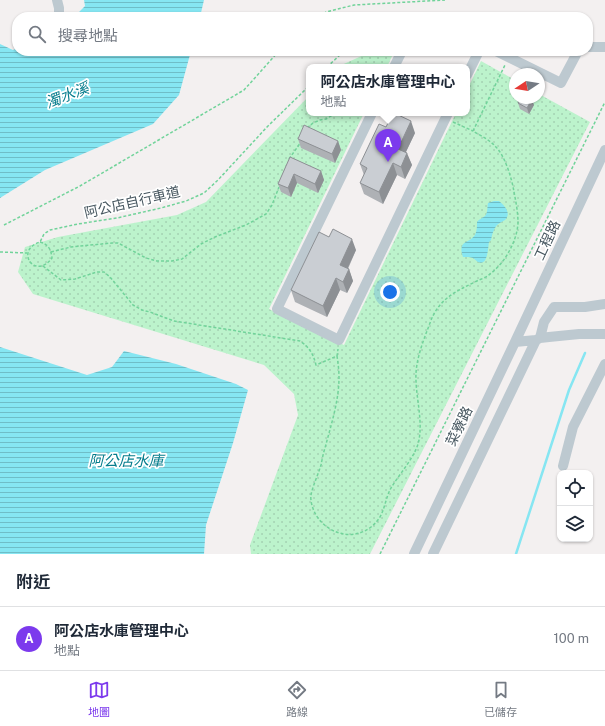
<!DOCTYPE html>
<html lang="zh-TW">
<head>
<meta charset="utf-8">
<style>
  body { margin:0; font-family:"Public Sans","Noto Sans TC",sans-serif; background:#f6f6f7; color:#1f2937 }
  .controls { position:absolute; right:12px; bottom:12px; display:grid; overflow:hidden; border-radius:8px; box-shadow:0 1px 3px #0004 }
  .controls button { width:36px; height:36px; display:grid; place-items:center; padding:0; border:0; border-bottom:1px solid #e0e1e3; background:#fff; color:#1f2937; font:20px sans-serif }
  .compass { position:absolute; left:509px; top:68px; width:36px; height:36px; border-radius:50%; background:#fff; box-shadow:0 1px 3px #0004; rotate:258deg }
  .you { position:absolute; left:390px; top:292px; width:14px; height:14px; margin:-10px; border:3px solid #fff; border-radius:50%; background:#1a73e8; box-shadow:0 0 0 6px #1a73e833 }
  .badge { display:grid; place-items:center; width:26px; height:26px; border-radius:50%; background:#7c3aed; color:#fff; font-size:13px; font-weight:700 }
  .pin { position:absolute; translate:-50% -33px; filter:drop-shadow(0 1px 2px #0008) }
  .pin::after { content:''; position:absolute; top:21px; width:14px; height:12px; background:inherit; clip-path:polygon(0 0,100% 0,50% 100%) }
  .popup { position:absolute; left:306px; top:64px; width:164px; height:52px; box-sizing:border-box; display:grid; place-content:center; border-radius:8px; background:#fff; filter:drop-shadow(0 1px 3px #0005); font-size:13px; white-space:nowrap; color:#747a83 }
  .popup b { font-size:15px; color:#1f2937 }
  .popup::after { content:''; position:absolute; left:50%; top:100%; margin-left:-8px; border:8px solid transparent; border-top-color:#fff }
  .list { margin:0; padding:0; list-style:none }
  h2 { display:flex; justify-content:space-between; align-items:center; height:52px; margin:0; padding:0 16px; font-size:17px }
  h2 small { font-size:13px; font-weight:400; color:#747a83 }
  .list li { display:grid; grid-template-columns:26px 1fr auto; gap:12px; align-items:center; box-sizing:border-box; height:64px; padding:0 16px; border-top:1px solid #e0e1e3 }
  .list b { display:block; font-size:15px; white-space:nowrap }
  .list p { margin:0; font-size:13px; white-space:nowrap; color:#747a83 }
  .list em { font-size:13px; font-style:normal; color:#747a83 }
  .icon { flex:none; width:22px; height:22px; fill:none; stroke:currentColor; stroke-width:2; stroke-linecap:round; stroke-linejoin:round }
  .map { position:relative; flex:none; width:605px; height:554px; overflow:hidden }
  .search { position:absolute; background:#fff; box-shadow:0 1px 3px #0004; left:12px; right:12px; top:12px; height:44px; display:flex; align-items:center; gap:10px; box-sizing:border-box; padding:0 14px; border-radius:16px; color:#747a83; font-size:15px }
  .sheet { height:116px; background:#fff }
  nav { display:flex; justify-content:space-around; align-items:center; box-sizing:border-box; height:56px; border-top:1px solid #e0e1e3; background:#fff; font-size:11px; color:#747a83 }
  nav a { display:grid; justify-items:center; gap:2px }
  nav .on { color:#7c3aed }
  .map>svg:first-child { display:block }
  .park { fill:url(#park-dots) }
  .water { fill:url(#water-rules) }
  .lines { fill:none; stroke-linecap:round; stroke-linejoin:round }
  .stream { stroke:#86e6f2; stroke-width:2.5 }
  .path { stroke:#71d39a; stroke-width:1.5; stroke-dasharray:3 2; stroke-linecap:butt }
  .minor { stroke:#bdc9d0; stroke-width:10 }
  .wall { fill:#aeb1b5 }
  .shaded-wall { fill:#8d9094 }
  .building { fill:#caced3; stroke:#8d9094 }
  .labels { text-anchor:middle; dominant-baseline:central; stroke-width:3.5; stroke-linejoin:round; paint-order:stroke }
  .street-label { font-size:14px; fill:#46565f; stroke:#fff }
  .water-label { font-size:15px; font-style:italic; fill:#067d8d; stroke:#fff }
</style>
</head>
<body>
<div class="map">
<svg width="605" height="554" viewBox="0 0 605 554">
  <defs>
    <pattern id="park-dots" width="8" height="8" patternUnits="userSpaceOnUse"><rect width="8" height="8" fill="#bcf3cc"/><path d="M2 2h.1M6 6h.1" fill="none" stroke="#a3d2b2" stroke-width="1.8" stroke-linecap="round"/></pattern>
    <pattern id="water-rules" width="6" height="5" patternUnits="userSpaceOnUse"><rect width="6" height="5" fill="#86e6f2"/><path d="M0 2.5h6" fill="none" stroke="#6fbdc7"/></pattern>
  </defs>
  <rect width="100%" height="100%" fill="#f3f0f0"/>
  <path class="park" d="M366,54H393L387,67H337Z
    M481,61L515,80V98H539V94L590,122L370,554H251L250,545L298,415L294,394L264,365L33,294L18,272L25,247L58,237L177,215L206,202L309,96V113H364L269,309L344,345L456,113H467V90Z"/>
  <path class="water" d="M84,0H204L200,17H74L85,6Z
    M0,44L13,50L17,48V51H191L179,95L153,124L45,170L0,198Z
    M494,201H499C504,205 512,213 505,220C502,222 499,223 497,225C493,230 492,235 491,240L489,242C488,247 488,267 478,262C476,261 475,259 473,258C471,257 466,257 463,257C457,240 469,244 475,235C477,231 477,226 477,222C479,219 483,218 485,216C488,213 487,207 488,203Z
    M0,347L87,375L112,367L124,351L176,364L236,384L248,390L233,443L206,525L204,554H0Z"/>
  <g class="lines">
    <path class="stream" d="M516,554L569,390L585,353"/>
    <path class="path" d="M320,17L326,12L354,5L445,0
      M327,67L341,54L346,51
      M453,122L473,131
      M307,128L313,123L320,120L326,119L336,113
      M289,159L301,142
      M4,225L80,186L244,90L279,51
      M40,242C48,244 51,249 52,258C35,281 14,250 40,242L44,234L50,230L78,224L117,218L161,208L186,201L204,193L218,180L267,127L309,86
      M0,252L27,253
      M51,252L71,247L112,243H118L146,258L157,261H172L182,259L201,244L215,237L246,225L266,214L272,205L279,187
      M43,266L61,280L75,279L97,272H104L110,277L133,305L142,310L150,312L174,321L300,341C309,347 313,353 316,365L337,356L338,349
      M337,356C338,363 339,370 339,377C339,401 331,425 325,448C323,454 322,460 321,465C318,475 313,485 311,495C310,501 313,510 316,515C331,539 364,542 380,517C385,508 386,497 391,488C400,473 416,456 419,440C423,418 415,395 416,373C417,356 424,339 430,323C438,300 454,292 475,282C480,279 486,278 490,274C505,263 517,241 518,223C518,213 516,202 514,192C512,179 505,156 496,147C490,140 481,136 473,131L505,65
      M380,554L605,102"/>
    <path class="minor" d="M57,0L59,8V16L58,17
      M588,47H605
      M496,51L561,83L578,51
      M394,67L402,51
      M467,75L479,51
      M372,113L277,309L339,340L448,113
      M540,338L544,322L554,307H585L605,304
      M515,342L536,340L540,338L549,337L579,334H605
      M563,466L573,427L605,364
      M414,554L515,342L605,150
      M433,554L536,340"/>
  </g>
  <path class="wall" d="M518,103L534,105L529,114L520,109Z
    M386,127L415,133L406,152L412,165L405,179L397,175L383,204L364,194L360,183L364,175L360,164Z
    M298,139L338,141L341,150L335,163L301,148Z
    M290,157L321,171L324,180L318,193L297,183L291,197L281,192L278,184Z
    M329,237L356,250L348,269H349L353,281L347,293L340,290L327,317L295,302L291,290Z"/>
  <path class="shaded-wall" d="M532,99L534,105L529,114L527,108Z
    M411,121L415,133L402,160L398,149Z
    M338,141L341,150L335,163L332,154Z
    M407,153L412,165L405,179L401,167Z
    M393,163L397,175L383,204L379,192Z
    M321,171L324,180L318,193L315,184Z
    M294,174L297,183L291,197L288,188Z
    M352,239L356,250L344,276L340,265Z
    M349,269L353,281L347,293L343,282Z
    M336,278L340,290L327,317L323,306Z"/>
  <path class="building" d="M521,98H530L532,99L527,108L518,103Z
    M393,113H394L411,121L398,149L407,153L401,167L393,163L379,192L360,183L367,168L360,164L379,124L386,127Z
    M304,125L338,141L332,154L298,139Z
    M290,157L321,171L315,184L294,174L288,188L278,184Z
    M333,229L352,239L340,265L349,269L343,282L336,278L323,306L291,290L319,232L329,237Z"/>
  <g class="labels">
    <g class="street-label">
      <text transform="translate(132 202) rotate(-13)">阿公店自行車道</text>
      <text transform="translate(547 240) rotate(-65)">工程路</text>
      <text transform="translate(459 426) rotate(-64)">菜寮路</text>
    </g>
    <g class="water-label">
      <text transform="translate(67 95) rotate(-21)">濁水溪</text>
      <text x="126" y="460">阿公店水庫</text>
    </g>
  </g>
</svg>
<div class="controls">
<button><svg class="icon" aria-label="locate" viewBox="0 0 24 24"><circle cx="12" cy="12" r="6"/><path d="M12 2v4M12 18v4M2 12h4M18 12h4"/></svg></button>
<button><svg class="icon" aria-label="layers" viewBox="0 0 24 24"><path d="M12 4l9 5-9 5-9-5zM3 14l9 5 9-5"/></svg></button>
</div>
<svg class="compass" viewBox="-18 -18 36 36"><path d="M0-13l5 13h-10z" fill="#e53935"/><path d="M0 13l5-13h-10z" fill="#747a83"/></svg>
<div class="you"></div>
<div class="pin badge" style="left:388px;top:162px">A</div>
<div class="popup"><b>阿公店水庫管理中心</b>地點</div>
<div class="search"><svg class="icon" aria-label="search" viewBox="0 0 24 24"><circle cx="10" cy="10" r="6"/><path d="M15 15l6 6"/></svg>搜尋地點</div>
</div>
<section class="sheet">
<h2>附近<small></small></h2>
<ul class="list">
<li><span class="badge">A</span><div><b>阿公店水庫管理中心</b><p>地點</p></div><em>100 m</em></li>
</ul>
</section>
<nav>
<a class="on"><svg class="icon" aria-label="map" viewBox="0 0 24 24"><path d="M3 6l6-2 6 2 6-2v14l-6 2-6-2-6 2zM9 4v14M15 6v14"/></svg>地圖</a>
<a><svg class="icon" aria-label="directions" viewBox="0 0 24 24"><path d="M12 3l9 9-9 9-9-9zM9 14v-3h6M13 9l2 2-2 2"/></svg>路線</a>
<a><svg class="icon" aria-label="saved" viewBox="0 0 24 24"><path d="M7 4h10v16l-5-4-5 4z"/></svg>已儲存</a>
</nav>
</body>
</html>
